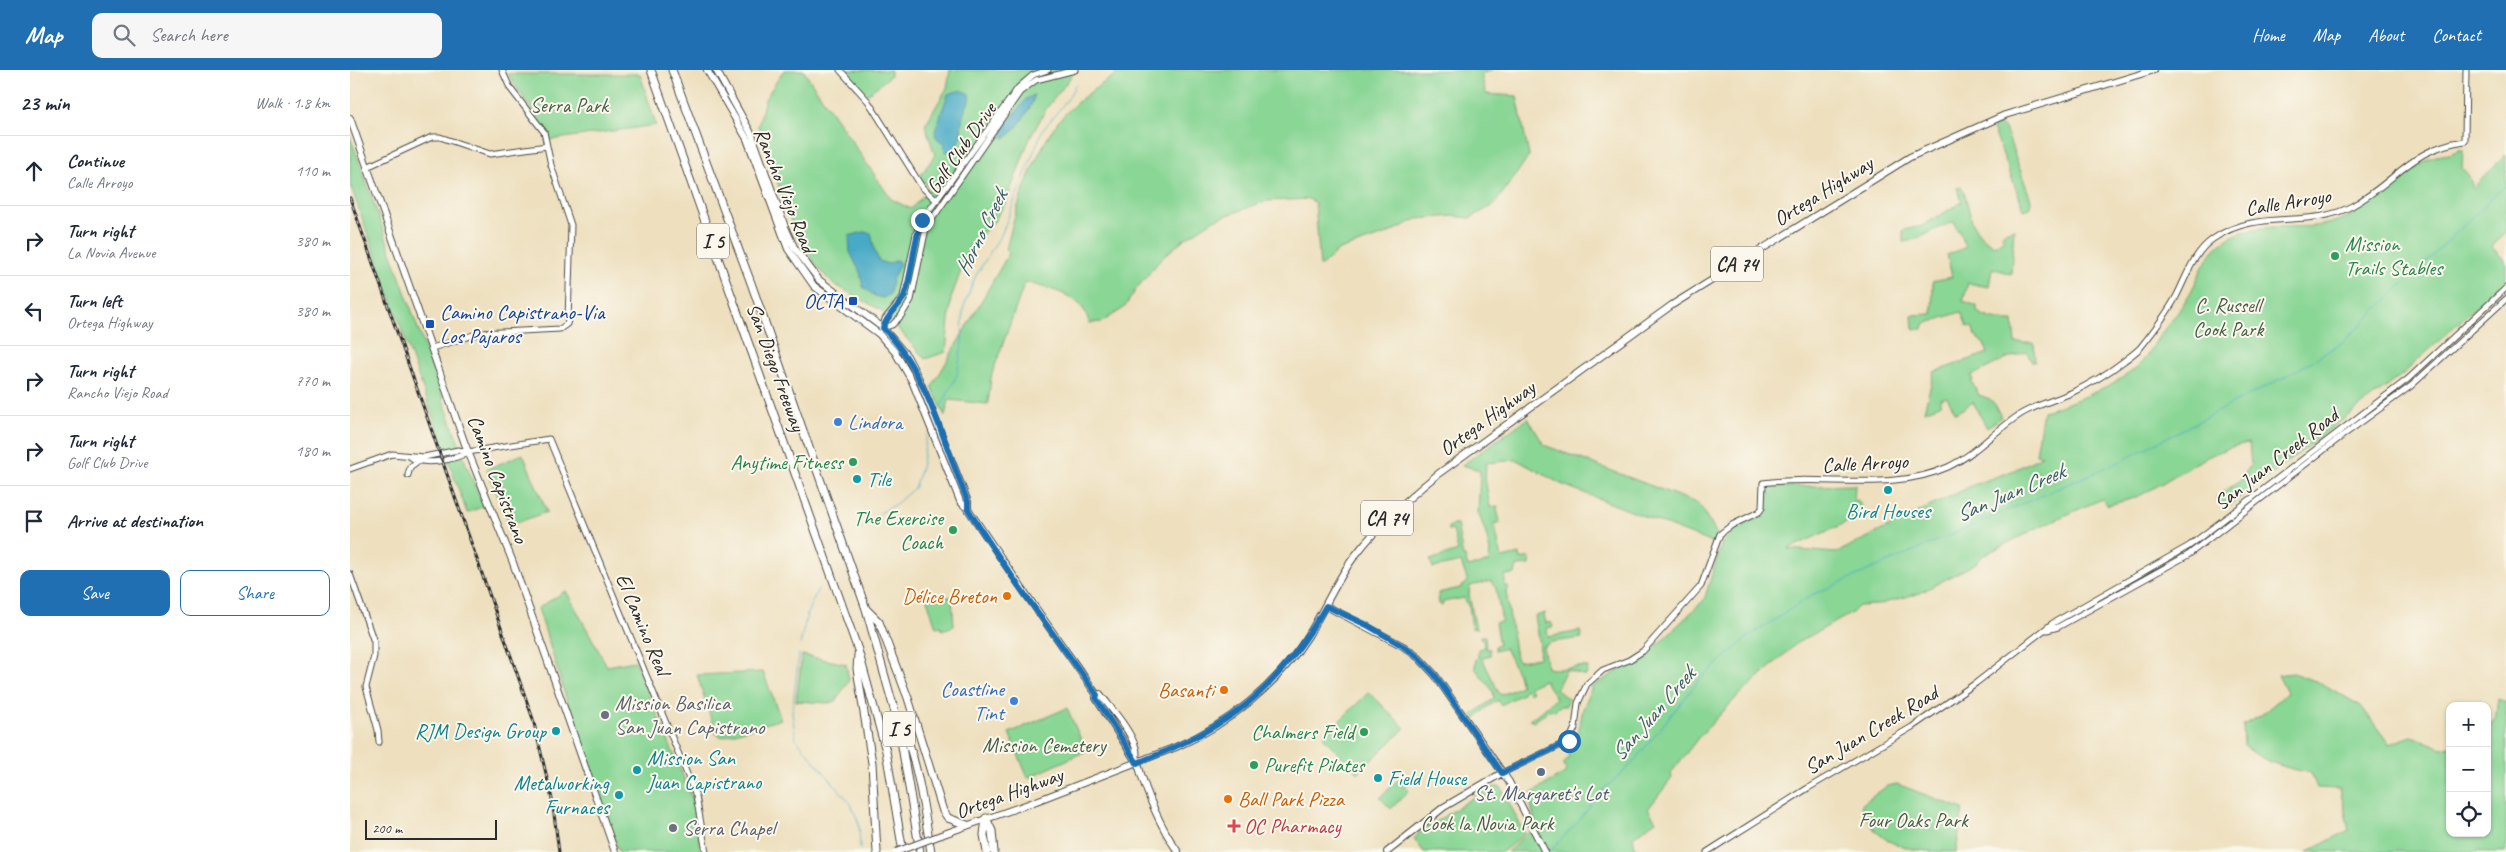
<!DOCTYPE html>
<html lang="en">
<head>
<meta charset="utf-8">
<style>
  body { margin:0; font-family:Caveat,sans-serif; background:#f6f6f7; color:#1f2937 }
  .controls { position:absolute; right:15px; bottom:15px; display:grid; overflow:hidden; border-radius:10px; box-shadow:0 1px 4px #0004 }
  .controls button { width:45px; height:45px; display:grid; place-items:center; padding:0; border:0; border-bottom:1px solid #e0e1e3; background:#fff; color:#1f2937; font:25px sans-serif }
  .scale { position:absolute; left:15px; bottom:12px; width:132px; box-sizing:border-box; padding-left:5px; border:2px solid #2b2b2b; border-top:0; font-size:14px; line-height:18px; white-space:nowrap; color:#2b2b2b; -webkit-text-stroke:4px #fbf7ec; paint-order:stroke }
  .stop { position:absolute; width:15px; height:15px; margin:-11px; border:4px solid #1f6fb2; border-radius:50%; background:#fff }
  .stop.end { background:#1f6fb2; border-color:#fff; box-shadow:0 1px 5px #0008 }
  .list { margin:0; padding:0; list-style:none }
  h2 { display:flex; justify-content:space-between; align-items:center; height:65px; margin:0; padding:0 20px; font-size:21px }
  h2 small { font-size:16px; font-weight:400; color:#747a83 }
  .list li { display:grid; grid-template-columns:32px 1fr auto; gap:15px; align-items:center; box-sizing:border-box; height:70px; padding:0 20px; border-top:1px solid #e0e1e3 }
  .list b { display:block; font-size:19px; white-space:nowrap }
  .list p { margin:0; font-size:16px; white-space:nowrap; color:#747a83 }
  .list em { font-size:16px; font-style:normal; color:#747a83 }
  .actions { display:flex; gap:10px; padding:15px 20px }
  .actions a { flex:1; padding:11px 0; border:1px solid #1f6fb2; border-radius:10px; text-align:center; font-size:18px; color:#1f6fb2 }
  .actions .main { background:#1f6fb2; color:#fff }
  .icon { flex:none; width:28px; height:28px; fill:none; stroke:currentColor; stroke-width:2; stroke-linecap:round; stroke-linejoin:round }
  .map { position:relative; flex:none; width:2156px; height:782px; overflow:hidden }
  header { display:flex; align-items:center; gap:30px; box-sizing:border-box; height:70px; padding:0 25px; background:#1f6fb2; color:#fff }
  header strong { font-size:24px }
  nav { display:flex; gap:28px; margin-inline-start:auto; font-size:18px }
  .search { width:350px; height:45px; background:#f6f6f7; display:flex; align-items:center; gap:12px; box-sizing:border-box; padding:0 18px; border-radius:10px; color:#747a83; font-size:19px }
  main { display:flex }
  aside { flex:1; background:#fff }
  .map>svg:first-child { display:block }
  .green { fill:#89d695; stroke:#5a8060 }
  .water { fill:#47aac6; stroke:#396a78 }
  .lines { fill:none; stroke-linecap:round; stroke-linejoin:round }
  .stream { stroke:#47aac6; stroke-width:1 }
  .minor-casing { stroke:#484641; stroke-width:7 }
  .major-casing { stroke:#484641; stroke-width:8 }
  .highway-casing { stroke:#484641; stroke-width:9 }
  .minor { stroke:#fff; stroke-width:5 }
  .major { stroke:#fff; stroke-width:6 }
  .highway { stroke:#fff; stroke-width:7 }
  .rail-casing { stroke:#2b2b2b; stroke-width:3 }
  .rail { stroke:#fbf7ec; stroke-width:1; stroke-dasharray:4; stroke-linecap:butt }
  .major-bridge-casing { stroke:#484641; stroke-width:8; stroke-linecap:butt }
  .major-bridge { stroke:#fff; stroke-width:6 }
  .route { stroke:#1f6fb2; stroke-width:6 }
  .leisure-dot { fill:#2e9e5b; stroke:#fbf7ec; stroke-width:2 }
  .transit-dot { fill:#1a4fb4; stroke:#fbf7ec; stroke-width:2 }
  .shop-dot { fill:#3f7fe0; stroke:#fbf7ec; stroke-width:2 }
  .culture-dot { fill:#0f9aa8; stroke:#fbf7ec; stroke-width:2 }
  .food-dot { fill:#e8710a; stroke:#fbf7ec; stroke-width:2 }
  .worship-dot { fill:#6b7280; stroke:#fbf7ec; stroke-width:2 }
  .service-dot { fill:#5c6f8a; stroke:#fbf7ec; stroke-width:2 }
  .health-dot { fill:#e0444e; stroke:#fbf7ec; stroke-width:2 }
  .labels { text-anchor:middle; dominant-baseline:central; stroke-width:4; stroke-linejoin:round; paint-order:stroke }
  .shield { fill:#fbf7ec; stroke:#696865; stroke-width:1 }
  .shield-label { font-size:20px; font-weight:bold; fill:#2b2b2b }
  .park-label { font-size:21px; fill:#475e4b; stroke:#fbf7ec }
  .street-label { font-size:21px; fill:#2b2b2b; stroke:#fbf7ec }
  .leisure-label { font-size:21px; fill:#27864d; stroke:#fbf7ec; text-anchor:end }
  .transit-label { font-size:21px; fill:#164399; stroke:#fbf7ec; text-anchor:end }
  .shop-label { font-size:21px; fill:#366cbe; stroke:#fbf7ec; text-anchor:start }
  .culture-label { font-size:21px; fill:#0d838f; stroke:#fbf7ec; text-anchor:start }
  .food-label { font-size:21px; fill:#c56008; stroke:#fbf7ec; text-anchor:end }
  .worship-label { font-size:21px; fill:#5b616d; stroke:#fbf7ec; text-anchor:start }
  .service-label { font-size:21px; fill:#4e5e75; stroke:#fbf7ec }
  .health-label { font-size:21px; fill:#be3a42; stroke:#fbf7ec; text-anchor:start }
  .water-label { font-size:22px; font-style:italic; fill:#365e69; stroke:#fbf7ec }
</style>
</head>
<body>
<header>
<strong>Map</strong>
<div class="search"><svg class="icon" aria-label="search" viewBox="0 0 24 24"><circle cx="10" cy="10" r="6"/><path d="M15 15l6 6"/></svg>Search here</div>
<nav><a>Home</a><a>Map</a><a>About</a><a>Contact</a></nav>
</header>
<main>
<aside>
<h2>23 min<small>Walk · 1.8 km</small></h2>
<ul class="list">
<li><svg class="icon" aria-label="ahead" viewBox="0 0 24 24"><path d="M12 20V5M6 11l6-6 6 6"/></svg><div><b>Continue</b><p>Calle Arroyo</p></div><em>110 m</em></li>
<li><svg class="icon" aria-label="right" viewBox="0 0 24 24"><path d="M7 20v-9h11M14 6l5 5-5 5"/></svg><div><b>Turn right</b><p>La Novia Avenue</p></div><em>380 m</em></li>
<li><svg class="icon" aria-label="left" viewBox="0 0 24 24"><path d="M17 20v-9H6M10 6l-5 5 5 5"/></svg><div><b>Turn left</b><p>Ortega Highway</p></div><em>380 m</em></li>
<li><svg class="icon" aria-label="right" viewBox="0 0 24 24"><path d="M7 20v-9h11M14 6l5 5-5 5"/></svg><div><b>Turn right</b><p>Rancho Viejo Road</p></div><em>770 m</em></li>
<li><svg class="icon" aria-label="right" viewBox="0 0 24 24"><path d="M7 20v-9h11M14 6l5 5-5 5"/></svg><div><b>Turn right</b><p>Golf Club Drive</p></div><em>180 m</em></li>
<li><svg class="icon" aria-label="arrive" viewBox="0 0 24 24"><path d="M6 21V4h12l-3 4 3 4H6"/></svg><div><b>Arrive at destination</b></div></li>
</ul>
<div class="actions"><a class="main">Save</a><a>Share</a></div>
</aside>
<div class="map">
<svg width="2156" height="782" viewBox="0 0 2156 782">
  <rect width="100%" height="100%" fill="#fbf7ec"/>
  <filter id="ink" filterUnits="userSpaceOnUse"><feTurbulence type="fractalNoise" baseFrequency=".02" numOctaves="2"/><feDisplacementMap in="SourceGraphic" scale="10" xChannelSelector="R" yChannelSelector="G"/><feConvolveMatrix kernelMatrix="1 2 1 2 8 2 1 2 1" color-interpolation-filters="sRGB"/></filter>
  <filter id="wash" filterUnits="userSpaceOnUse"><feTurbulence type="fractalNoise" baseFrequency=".0096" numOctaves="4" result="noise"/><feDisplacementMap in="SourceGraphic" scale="20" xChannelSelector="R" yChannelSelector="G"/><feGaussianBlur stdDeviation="1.12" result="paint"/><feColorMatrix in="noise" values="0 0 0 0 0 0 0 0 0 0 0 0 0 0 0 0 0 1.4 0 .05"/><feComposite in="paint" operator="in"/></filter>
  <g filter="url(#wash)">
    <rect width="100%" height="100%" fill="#eee0bf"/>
    <path class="green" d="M434,0H453L541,129L561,139L580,118L569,108L585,85L575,55L597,18L600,0H726L696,39L679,70L656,132L643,153L620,176L601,228L596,282L575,289L532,241L482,213L470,200L447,168L408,56L415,29Z
      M490,0H541L540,6L514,27Z
      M772,0H1143L1131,4L1136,24L1167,26L1179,86L1144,135L1120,148L1103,146L1067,149L1037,164L989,180L970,197L965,133L959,129L916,131L864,150L833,170L811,189L787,218L774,238L752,252L739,253C734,224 701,220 675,212L641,307L638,334L599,330L595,346L582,317L659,183L656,180C665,140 680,94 703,59C719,34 748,17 772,0Z
      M158,4H290L306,55L199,70C189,46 171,26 158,4Z
      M1647,55L1655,58L1681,130L1680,138L1674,140L1642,56Z
      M0,66L116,394L134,436L117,443L0,114Z
      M2109,79H2113L2112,98L2119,106L2123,118L2156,84V161L2142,177L2156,192V209L2053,304L1874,440L1866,427L1890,411L1901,395L1899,373C1862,378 1824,408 1791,425C1781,430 1768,432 1758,435L1752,429L1691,456L1634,485L1626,493L1570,523L1527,535L1509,536L1502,543L1447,573L1386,628L1348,668L1321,703L1322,708L1298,739L1306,751L1283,767L1286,782H1157L1184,758L1185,753L1179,725L1216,702L1214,693L1219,687L1216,678L1227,668L1233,639L1242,617L1302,580L1354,530L1372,473L1384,460L1408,447L1415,440L1417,417L1505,415L1504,431L1508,430L1515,444L1438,479L1486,483L1623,415L1662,401L1692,386L1686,384L1693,341C1719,334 1773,313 1791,293C1798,286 1803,276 1808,268C1818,254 1830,240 1839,225C1851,204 1856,181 1879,168C1909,151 1941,160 1972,155C2017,147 2044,110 2081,88C2090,83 2100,87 2109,79Z
      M1612,117C1623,144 1616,159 1644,176L1654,169L1651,166L1657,161L1664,159L1661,204L1642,198L1639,217L1618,213L1613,231L1627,236V242C1639,249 1649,251 1663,251L1665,273H1684L1685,292H1682L1677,282L1657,288L1621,306L1623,310L1621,311L1629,325L1640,329L1646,336L1651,347L1637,358L1623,332L1606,343L1597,327L1590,329V335L1574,341L1584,302L1638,283L1634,274L1625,266L1623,258L1617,256L1611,242L1574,254L1573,259H1563L1562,245L1582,244L1583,211L1602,207L1597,185L1616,177L1609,160H1607L1604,152C1583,158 1575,169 1553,172V160L1572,156L1612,132L1607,118Z
      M1178,348L1194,375L1349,434L1367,464L1363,473L1211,414L1167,390L1136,393L1135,408L1140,437L1148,436L1147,439L1150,452L1144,454L1152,488L1169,484L1171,489L1180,487V495L1167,496L1165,504L1155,505V517H1159L1156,521L1166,588L1168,591L1189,588L1190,575L1185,546L1196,543L1194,545L1196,553L1201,552L1203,557L1197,558L1198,567L1230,561L1232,568L1201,572L1193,577L1197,598C1209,601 1222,596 1238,597L1236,606L1216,600L1206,619L1219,630L1216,636H1210L1203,641L1201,639L1183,652L1179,649L1191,642L1206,628L1194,610L1179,617L1182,621L1179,623L1175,619L1172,624L1151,635L1148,630L1136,638L1125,649L1122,645L1144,628L1143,621L1125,598L1126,589L1128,588V579L1133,578L1134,570H1131V566H1135L1136,579H1140V585L1132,588L1149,623L1151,625L1171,616L1168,604L1155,578L1145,581V576L1149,575L1145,553L1152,551L1146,519L1141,511L1120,516L1119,525L1126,559L1122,558L1119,536L1114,528L1093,532L1092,536L1089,534L1088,523L1110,518L1118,512L1111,492L1083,498L1080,490L1108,481L1103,460L1099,461L1098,457L1107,454L1113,487H1115L1118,497L1139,492L1140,481L1136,464L1128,442L1130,403L1129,400L1112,395Z
      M173,384L197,442L160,455L137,399Z
      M216,521L257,596L285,591L343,730L351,782H269L237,695L188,538Z
      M576,527H602L604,556L592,560L591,556L586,557Z
      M452,585L496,594L499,610L486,631L479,633L446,631Z
      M413,602L431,649L372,667L366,664L347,605Z
      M1943,603L1971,613L2011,636L2039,674L2062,666L2092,678L2100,676V763H2137V657L2145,651L2148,629L2156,632V782H1957L1999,760L1990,719L1967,718L1961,703C1937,698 1913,693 1894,675L1893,655L1910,646L1937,623L1928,605Z
      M1019,622L1055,658L1008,703L973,667Z
      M717,638L736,681L678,708L659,663Z
      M1048,710L1059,720L1041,739L1030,728Z
      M1547,714L1613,739L1606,782C1566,782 1525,780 1511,735L1537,716Z
      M1145,717H1151L1175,764L1152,782H1074L1064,769L1069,763L1136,719Z"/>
    <path class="water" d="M611,20L619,24C621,31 616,36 614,43C609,56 615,80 595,82L594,74L586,67L585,61L598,24Z
      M684,25C685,34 663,66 654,68L652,61L655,56L676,29Z
      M514,162L521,163L525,182L529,191L538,194L547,190L550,194L542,210L540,224L533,228L525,226L513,217L510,202L500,182L499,166Z"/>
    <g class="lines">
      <path class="stream" d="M592,335L607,305L612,274L613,239L625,207L652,163L692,61L717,30L726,14
        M510,459L525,446L547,433L564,418L571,398L577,364
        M450,575L457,544L468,519
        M449,584L442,642L446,669L501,734L509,754L510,779
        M1199,782L1228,752L1250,723L1281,695L1350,609L1397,568L1462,525L1771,391L1942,303L1993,272L2156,115"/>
    </g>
  </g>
  <g filter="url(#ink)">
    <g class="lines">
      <g class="minor-casing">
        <path id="minor" d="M490,0L518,31L572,117L587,131
          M17,97L82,67H90L140,84L197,76
          M533,258L542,255L551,246L561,230L576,158L670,22L686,10L725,0
          M532,260L535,249L553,227L566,164L572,150L668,18L683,5L698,0
          M82,278L130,263L210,259L217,254L218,250L221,155L201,95L194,62L160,18L152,0
          M59,386C73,397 104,390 118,382L199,369L346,726L356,782
          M0,399L42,384L74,387L108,380L118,382
          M58,405L60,397L68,391
          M0,504L24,572V586L16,617L28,660L29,672
          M1697,560L1708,557L1838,485L1992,366L2061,316L2156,229
          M1152,703L1219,671L1225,658L1228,633L1237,614L1253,600L1279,590L1293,581L1351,516L1370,464L1382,455L1409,442L1412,438L1413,413C1473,404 1541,423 1598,397C1626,384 1645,360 1671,344C1686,335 1705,330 1721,323C1740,314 1757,304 1774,291C1779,287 1785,283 1790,278C1803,262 1816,245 1826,227C1837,206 1843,183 1863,169C1909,137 1957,160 2002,136C2046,112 2061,78 2115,71L2116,0
          M1357,782L1458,718L1562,657L1626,613L1703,553L1839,476L2058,309L2156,218"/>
      </g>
      <g class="major-casing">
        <path id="major" d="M357,0L397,69L438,179L464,216L529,264L545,282L562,311L610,431C613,435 617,437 620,442C661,504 704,564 747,625L746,628L787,693
          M366,0L402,65L435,157L444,177L469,210L533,258L557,286L569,309L618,432V439
          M0,48L115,374L162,490L265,782
          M976,536L1053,576L1069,588L1085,605L1159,712L1195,782
          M747,625L750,624C762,640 780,659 786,679C787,684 786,690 788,694C797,725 810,756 828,782
          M591,765L681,733L826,677C879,654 927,615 958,566C974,540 986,511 1004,487C1028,455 1057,429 1088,404L1322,235L1560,87L1655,45L1804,0
          M1037,782L1094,737L1152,703"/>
      </g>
      <g class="highway-casing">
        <path id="highway" d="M301,0L508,580L536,681L553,782
          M322,0L401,213L516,539L548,653L570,782
          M516,539L529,552L558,628L593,741L598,748L617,755
          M508,585L507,599L522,693L527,782
          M552,654C568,694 574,739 581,782
          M636,748L642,761L644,782
          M636,748L634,765L637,782"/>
      </g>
      <use href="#minor" class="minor"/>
      <use href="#major" class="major"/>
      <use href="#highway" class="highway"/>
      <g class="rail-casing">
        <path id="rail" d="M0,128L183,649L202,729L209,782"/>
      </g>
      <use href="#rail" class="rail"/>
      <g class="major-bridge-casing">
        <path id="major-bridge" d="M546,782L591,765"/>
      </g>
      <use href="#major-bridge" class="major-bridge"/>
    </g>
  </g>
  <g class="lines" filter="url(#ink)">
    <path class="route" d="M572,150C562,174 564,201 554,226C548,238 537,245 533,258C578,303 594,375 618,432V439C657,503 704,564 747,625L746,628L787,693C880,657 926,622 976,536L1017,555L1053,576L1069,588L1085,605L1152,703L1219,671"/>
  </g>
  <g class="leisure-dot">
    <circle cx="1985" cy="186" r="5"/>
    <circle cx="503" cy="392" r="5"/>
    <circle cx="603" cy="460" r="5"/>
    <circle cx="1014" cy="662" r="5"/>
    <circle cx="904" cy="695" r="5"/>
  </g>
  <g class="transit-dot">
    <rect x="498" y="226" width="10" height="10" rx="2.5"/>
    <rect x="75" y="249" width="10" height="10" rx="2.5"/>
  </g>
  <g class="shop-dot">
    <circle cx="488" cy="352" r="5"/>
    <circle cx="664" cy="631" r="5"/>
  </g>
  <g class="culture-dot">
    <circle cx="507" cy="409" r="5"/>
    <circle cx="1538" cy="420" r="5"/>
    <circle cx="206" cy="661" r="5"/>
    <circle cx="287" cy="700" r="5"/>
    <circle cx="1028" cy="708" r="5"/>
    <circle cx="269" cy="725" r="5"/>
  </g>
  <g class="food-dot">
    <circle cx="657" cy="526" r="5"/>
    <circle cx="874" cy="620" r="5"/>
    <circle cx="878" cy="729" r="5"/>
  </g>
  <g class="worship-dot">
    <circle cx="255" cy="645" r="5"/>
    <circle cx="323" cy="758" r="5"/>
  </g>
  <circle class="service-dot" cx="1191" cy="702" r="5"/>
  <path class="health-dot" d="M881.5 748.5h5v5h5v5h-5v5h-5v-5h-5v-5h5z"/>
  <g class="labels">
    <g class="shield">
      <rect x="347" y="153.5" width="32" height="35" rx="4"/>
      <rect x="1361" y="176.5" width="52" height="35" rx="4"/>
      <rect x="1011" y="430.5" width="52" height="35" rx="4"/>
      <rect x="533" y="641.5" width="32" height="35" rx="4"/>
    </g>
    <g class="shield-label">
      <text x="363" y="171">I 5</text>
      <text x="1387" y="194">CA 74</text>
      <text x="1037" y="448">CA 74</text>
      <text x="549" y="659">I 5</text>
    </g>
    <g class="park-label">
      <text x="219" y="35">Serra Park</text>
      <text x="1878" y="235">C. Russell<tspan x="1878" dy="24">Cook Park</tspan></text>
      <text x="694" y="675">Mission Cemetery</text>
      <text x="1563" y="750">Four Oaks Park</text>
      <text x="1137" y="753">Cook la Novia Park</text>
    </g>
    <g class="street-label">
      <text transform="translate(611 78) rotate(-55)">Golf Club Drive</text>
      <text transform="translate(435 120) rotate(68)">Rancho Viejo Road</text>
      <text transform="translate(1473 121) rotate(-32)">Ortega Highway</text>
      <text transform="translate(1938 132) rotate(-9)">Calle Arroyo</text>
      <text transform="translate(426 297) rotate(70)">San Diego Freeway</text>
      <text transform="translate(1137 348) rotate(-36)">Ortega Highway</text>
      <text transform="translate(1926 389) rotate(-38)">San Juan Creek Road</text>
      <text transform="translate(1515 393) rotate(-3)">Calle Arroyo</text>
      <text transform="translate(148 409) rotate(69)">Camino Capistrano</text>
      <text transform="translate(293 554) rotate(67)">El Camino Real</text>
      <text transform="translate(1521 660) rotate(-31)">San Juan Creek Road</text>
      <text transform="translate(659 723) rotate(-20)">Ortega Highway</text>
    </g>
    <g class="leisure-label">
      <text x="1995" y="174" text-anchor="start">Mission<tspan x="1995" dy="24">Trails Stables</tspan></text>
      <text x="493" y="392">Anytime Fitness</text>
      <text x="593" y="448">The Exercise<tspan x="593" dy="24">Coach</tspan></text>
      <text x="1004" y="662">Chalmers Field</text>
      <text x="914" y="695" text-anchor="start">Purefit Pilates</text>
    </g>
    <g class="transit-label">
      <text x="493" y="231">OCTA</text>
      <text x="90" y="242" text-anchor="start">Camino Capistrano-Via<tspan x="90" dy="24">Los Pajaros</tspan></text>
    </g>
    <g class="shop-label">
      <text x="498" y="352">Lindora</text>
      <text x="654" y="619" text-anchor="end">Coastline<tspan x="654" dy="24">Tint</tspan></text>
    </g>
    <g class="culture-label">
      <text x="517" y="409">Tile</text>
      <text x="1538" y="441" text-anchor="middle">Bird Houses</text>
      <text x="196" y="661" text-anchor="end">RJM Design Group</text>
      <text x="297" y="688">Mission San<tspan x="297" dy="24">Juan Capistrano</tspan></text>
      <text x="1038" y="708">Field House</text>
      <text x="259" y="713" text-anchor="end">Metalworking<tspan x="259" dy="24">Furnaces</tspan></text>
    </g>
    <g class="food-label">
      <text x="647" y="526">Délice Breton</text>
      <text x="864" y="620">Basanti</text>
      <text x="888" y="729" text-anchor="start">Ball Park Pizza</text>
    </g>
    <g class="worship-label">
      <text x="265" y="633">Mission Basilica<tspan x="265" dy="24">San Juan Capistrano</tspan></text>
      <text x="333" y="758">Serra Chapel</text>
    </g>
    <g class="service-label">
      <text x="1191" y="723">St. Margaret's Lot</text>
    </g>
    <g class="health-label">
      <text x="894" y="756">OC Pharmacy</text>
    </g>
    <g class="water-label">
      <text transform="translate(631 163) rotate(-64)">Horno Creek</text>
      <text transform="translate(1660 423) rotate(-23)">San Juan Creek</text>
      <text transform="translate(1303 644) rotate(-49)">San Juan Creek</text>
    </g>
  </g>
</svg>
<div class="controls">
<button>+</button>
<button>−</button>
<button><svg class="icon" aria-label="locate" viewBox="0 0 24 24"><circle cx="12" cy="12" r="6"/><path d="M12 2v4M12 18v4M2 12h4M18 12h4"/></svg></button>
</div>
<div class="scale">200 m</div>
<div class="stop" style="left:1219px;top:671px"></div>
<div class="stop end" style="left:572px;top:150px"></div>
</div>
</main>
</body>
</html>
